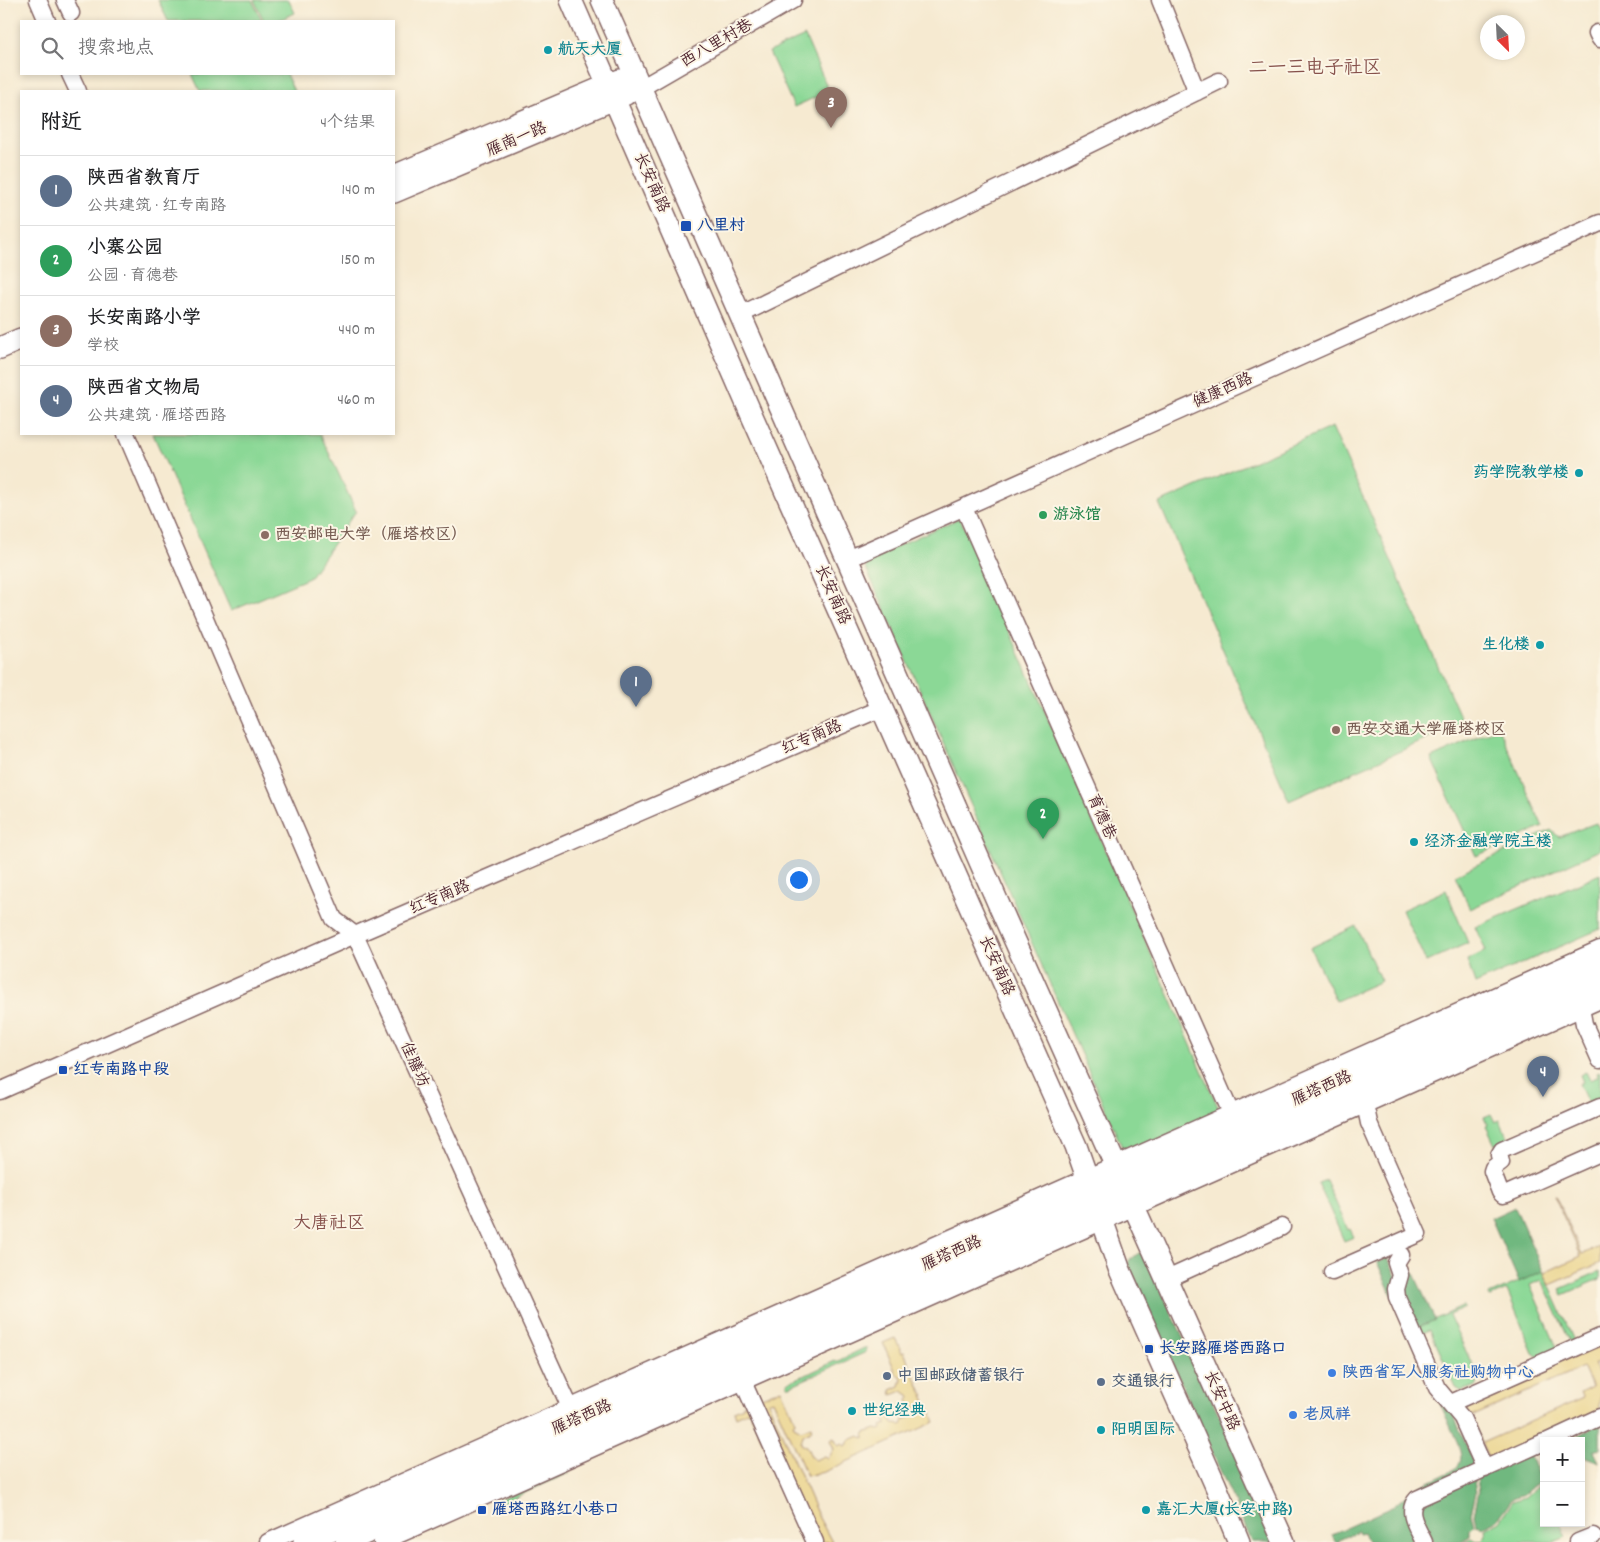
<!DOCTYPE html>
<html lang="zh">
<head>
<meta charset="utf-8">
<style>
  body { margin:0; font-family:Dekko,"LXGW WenKai TC",sans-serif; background:#f6f6f6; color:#202124 }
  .controls { position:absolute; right:15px; bottom:15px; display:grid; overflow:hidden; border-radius:0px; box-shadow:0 2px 8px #0003 }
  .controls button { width:45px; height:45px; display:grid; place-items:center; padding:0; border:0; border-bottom:1px solid #e0e0e0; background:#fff; color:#202124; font:25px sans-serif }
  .compass { position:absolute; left:1480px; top:15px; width:45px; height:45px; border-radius:50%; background:#fff; box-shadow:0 2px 8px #0003; rotate:156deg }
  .you { position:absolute; left:798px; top:879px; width:18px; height:18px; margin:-12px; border:4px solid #fff; border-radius:50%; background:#1a73e8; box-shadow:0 0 0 8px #1a73e833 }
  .badge { display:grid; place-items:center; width:32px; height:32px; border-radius:50%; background:#ea580c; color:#fff; font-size:16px; font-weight:700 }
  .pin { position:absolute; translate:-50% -41px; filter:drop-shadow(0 1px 2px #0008) }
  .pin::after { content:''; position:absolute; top:26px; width:18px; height:15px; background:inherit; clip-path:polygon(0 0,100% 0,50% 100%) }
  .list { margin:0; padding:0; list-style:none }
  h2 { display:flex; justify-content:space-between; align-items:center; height:65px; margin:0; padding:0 20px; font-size:21px }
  h2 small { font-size:16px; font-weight:400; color:#757577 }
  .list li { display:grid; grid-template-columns:32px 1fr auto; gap:15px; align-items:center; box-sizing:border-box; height:70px; padding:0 20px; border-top:1px solid #e0e0e0 }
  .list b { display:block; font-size:19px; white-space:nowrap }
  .list p { margin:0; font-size:16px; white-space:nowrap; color:#757577 }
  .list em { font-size:16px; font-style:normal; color:#757577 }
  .icon { flex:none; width:28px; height:28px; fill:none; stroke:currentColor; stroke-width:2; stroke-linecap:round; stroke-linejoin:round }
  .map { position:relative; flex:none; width:1600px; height:1542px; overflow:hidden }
  .search { position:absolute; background:#fff; box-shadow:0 2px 8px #0003; left:20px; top:20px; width:375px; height:55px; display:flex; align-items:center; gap:12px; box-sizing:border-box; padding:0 18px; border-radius:0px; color:#757577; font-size:19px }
  .panel { position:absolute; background:#fff; box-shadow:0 2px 8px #0003; left:20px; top:90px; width:375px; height:345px; border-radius:0px }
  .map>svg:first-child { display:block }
  .green { fill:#8bd896; stroke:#6a7c60 }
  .forest { fill:#70b87f; stroke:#5d6c55 }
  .sand { fill:#eeda9e; stroke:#9c7c64; fill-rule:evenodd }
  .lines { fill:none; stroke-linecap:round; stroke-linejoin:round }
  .minor-casing { stroke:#866665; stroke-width:19 }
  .major-casing { stroke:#866665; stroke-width:24 }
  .minor { stroke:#fff; stroke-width:16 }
  .major { stroke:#fff; stroke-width:21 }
  .culture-dot { fill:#0f9aa8; stroke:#fcf5e5; stroke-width:2 }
  .transit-dot { fill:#1a4fb4; stroke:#fcf5e5; stroke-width:2 }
  .leisure-dot { fill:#2e9e5b; stroke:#fcf5e5; stroke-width:2 }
  .education-dot { fill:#8d6e63; stroke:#fcf5e5; stroke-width:2 }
  .shop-dot { fill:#3f7fe0; stroke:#fcf5e5; stroke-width:2 }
  .service-dot { fill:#5c6f8a; stroke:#fcf5e5; stroke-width:2 }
  .labels { text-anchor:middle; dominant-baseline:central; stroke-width:4; stroke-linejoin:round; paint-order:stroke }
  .street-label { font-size:16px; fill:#4a1f2b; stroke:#fcf5e5 }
  .culture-label { font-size:16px; font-weight:bold; fill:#0d838f; stroke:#fcf5e5; text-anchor:start }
  .transit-label { font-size:16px; font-weight:bold; fill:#164399; stroke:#fcf5e5; text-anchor:start }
  .leisure-label { font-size:16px; font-weight:bold; fill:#27864d; stroke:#fcf5e5; text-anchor:start }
  .education-label { font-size:16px; font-weight:bold; fill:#785e54; stroke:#fcf5e5; text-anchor:start }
  .shop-label { font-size:16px; font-weight:bold; fill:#366cbe; stroke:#fcf5e5; text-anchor:start }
  .service-label { font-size:16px; font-weight:bold; fill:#4e5e75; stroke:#fcf5e5; text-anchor:start }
  .neighbourhood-label { font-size:18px; fill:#87524c; stroke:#fcf5e5 }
  .quarter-label { font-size:19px; fill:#87524c; stroke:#fcf5e5 }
</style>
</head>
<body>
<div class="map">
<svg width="1600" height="1542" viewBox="0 0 1600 1542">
  <rect width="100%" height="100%" fill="#fcf5e5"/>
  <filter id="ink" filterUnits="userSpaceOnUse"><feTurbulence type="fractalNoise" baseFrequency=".02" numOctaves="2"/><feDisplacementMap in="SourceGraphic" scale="10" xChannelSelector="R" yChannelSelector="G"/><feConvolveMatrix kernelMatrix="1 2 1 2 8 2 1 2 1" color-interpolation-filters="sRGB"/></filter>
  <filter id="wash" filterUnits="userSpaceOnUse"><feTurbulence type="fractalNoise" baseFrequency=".0096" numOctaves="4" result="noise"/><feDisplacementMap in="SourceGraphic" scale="20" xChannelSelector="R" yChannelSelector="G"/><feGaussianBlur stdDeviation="1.12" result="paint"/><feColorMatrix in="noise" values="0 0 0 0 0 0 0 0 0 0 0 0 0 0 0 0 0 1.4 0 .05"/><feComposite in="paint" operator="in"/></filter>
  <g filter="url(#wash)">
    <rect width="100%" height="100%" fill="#f6ead1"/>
    <path class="green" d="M158,0H252L262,21H168Z
      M254,0H289L295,13L277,21H264Z
      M805,36L829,91L794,107L769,52Z
      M192,74H286L294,91H200Z
      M1332,427L1463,723L1289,801L1159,503Z
      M153,434H320L356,511L309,578L231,611Z
      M960,518L1222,1116L1139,1153L1122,1147L863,561Z
      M1499,728L1543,827L1476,856L1431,758Z
      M1596,823L1600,830V850L1470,909L1455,875L1551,830L1559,837Z
      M1600,874V929L1475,984L1467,960L1486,951L1475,927Z
      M1446,890L1468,943L1426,962L1402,910Z
      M1356,926L1381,981L1336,1001L1310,948Z
      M1586,1072L1590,1080L1598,1076L1597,1073L1600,1072V1098L1588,1103L1579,1084L1583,1082L1580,1075Z
      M1491,1114L1495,1122L1500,1120L1508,1139L1495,1145L1486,1126L1488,1125L1484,1117Z
      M1326,1180L1348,1230L1350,1229L1354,1237L1344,1241L1318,1183Z
      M1543,1271L1574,1341L1570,1342L1542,1280L1530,1285L1558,1350L1540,1358L1533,1353L1507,1290L1490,1297L1489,1295Z
      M1600,1271V1279L1563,1295L1560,1289Z
      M1464,1306L1465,1308L1449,1315L1478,1377L1477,1386L1461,1391L1456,1388L1430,1330L1417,1335L1414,1329Z
      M864,1348H867L866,1352L790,1386H787L788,1382L802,1376V1377L835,1361L836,1362Z
      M567,1470L569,1473L493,1507L491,1503Z
      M1542,1484L1544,1487V1523H1560L1566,1537L1554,1542H1463L1471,1538L1476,1541L1482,1540L1486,1535L1485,1529L1500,1521L1513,1501L1525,1497L1535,1488Z"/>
    <path class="forest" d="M1515,1207L1543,1271L1519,1282L1491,1218Z
      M1139,1253H1144L1278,1542H1252L1128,1263L1130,1259Z
      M1406,1256L1435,1320L1414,1329L1399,1295V1259Z
      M1388,1257L1474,1464L1472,1467L1417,1493L1418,1542H1367L1363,1533L1359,1534L1358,1531L1339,1540V1542H1335L1332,1534L1394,1506L1412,1490L1452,1471L1458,1466L1461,1459L1459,1446L1377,1262Z
      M1600,1423V1449L1594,1451L1599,1462L1581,1455V1441H1568Z
      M1529,1455L1541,1481L1533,1486L1524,1494L1513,1498L1498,1519L1484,1527L1476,1525L1474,1514L1479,1491L1477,1478Z
      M1474,1479L1476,1493L1471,1513L1474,1526L1470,1530V1536L1460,1542H1434L1418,1506Z"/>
    <path class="sand" d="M1554,1195H1555L1582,1254L1600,1247V1263L1550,1285L1544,1273L1581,1256Z
      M895,1338L902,1353L904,1352L935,1422L824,1472L807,1476L773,1400L768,1402L819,1518L832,1542H808L749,1411L736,1417L734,1411L743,1407V1405L781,1389L795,1421L793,1424L794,1426L801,1430L811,1426L812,1430L803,1435L801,1443L802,1445L806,1446L812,1458L815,1460L824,1456L827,1458L829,1457L834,1449L830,1440L834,1438L838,1446L842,1444L845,1446L848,1444V1441L859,1436L864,1438L865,1433L876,1429L879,1430L882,1429V1426L887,1424L884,1416L888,1414L893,1424L902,1425L904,1420L913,1416L914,1413L908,1400L910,1397L909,1395L902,1391L892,1395L891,1390L900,1386L902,1378L901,1376L897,1375L883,1343Z
      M1600,1343V1361L1594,1364L1600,1376V1412L1492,1458L1488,1457L1467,1413L1466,1405ZM1583,1367L1592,1387L1580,1393L1583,1398L1482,1443L1471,1417Z"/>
  </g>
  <g filter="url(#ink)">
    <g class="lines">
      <g class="minor-casing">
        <path id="minor" d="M38,0L47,21
          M65,0L71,13
          M1160,0L1197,92
          M1597,33L1600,39
          M70,74L78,91
          M641,88L793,0
          M740,315L1219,81
          M126,434L334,919L355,935L574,1416
          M964,508L1235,1122
          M846,560L1600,223
          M1581,1008L1584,1024L1600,1060
          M0,1091L355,935L882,708
          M1600,1107L1502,1150L1499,1155L1501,1162L1493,1168L1492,1171L1500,1192L1503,1195L1507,1194L1600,1153
          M1401,1255L1396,1263L1400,1275L1396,1289L1397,1297L1437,1388L1462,1418L1485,1469
          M1216,1257L1282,1227
          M1332,1272L1418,1234L1369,1123L1365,1104
          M1167,1279L1209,1260
          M739,1373L815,1542
          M1451,1403L1600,1337
          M1548,1441L1600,1417
          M268,1542L1600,949
          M382,1542L1600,1000
          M1424,1542C1418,1529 1405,1511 1417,1499L1544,1442
          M1578,1542L1593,1536"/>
      </g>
      <g class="major-casing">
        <path id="major" d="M571,0L753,418L1076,1146L1119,1268L1215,1484L1239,1542
          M602,0L999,905L1284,1542
          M394,176L620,80
          M394,192L626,94
          M0,348L21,339
          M304,1542L1600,965
          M346,1542L1600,984"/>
      </g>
      <use href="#minor" class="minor"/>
      <use href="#major" class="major"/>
    </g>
  </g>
  <g class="culture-dot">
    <circle cx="548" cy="50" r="5"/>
    <circle cx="1579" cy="473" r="5"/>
    <circle cx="1540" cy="645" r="5"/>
    <circle cx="1414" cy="842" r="5"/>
    <circle cx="852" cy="1411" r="5"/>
    <circle cx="1101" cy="1430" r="5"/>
    <circle cx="1146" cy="1510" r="5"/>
  </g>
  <g class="transit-dot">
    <rect x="680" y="220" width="12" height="12" rx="2.5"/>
    <rect x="58" y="1065" width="10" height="10" rx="2.5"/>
    <rect x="1144" y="1344" width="10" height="10" rx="2.5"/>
    <rect x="477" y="1505" width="10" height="10" rx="2.5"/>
  </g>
  <circle class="leisure-dot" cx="1043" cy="515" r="5"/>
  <g class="education-dot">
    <circle cx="265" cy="535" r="5"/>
    <circle cx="1336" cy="730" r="5"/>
  </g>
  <g class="shop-dot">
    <circle cx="1332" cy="1373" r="5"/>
    <circle cx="1293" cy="1415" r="5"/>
  </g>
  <g class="service-dot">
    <circle cx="887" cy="1376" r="5"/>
    <circle cx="1101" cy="1382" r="5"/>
  </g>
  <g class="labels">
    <g class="street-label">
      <text transform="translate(717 44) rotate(-30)">西八里村巷</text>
      <text transform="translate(517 140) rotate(-23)">雁南一路</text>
      <text transform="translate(651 183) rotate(66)">长安南路</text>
      <text transform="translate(1223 391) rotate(-24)">健康西路</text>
      <text transform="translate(832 595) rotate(66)">长安南路</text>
      <text transform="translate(812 738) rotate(-23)">红专南路</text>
      <text transform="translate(1101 817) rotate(66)">育德巷</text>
      <text transform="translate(440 898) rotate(-23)">红专南路</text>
      <text transform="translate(996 966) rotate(66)">长安南路</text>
      <text transform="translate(414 1065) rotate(66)">佳膳坊</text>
      <text transform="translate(1322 1089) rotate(-24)">雁塔西路</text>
      <text transform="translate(952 1254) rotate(-24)">雁塔西路</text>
      <text transform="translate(1221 1401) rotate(66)">长安中路</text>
      <text transform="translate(582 1418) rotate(-24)">雁塔西路</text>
    </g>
    <g class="culture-label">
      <text x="558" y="50">航天大厦</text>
      <text x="1569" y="473" text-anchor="end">药学院教学楼</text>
      <text x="1530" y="645" text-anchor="end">生化楼</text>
      <text x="1424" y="842">经济金融学院主楼</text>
      <text x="862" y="1411">世纪经典</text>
      <text x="1111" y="1430">阳明国际</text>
      <text x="1156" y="1510">嘉汇大厦(长安中路)</text>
    </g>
    <g class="transit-label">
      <text x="697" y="226">八里村</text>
      <text x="73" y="1070">红专南路中段</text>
      <text x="1159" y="1349">长安路雁塔西路口</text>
      <text x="492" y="1510">雁塔西路红小巷口</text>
    </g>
    <g class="leisure-label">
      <text x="1053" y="515">游泳馆</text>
    </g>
    <g class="education-label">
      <text x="275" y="535">西安邮电大学（雁塔校区）</text>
      <text x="1346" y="730">西安交通大学雁塔校区</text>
    </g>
    <g class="shop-label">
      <text x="1342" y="1373">陕西省军人服务社购物中心</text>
      <text x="1303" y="1415">老凤祥</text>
    </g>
    <g class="service-label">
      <text x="897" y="1376">中国邮政储蓄银行</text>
      <text x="1111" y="1382">交通银行</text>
    </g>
    <g class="neighbourhood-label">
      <text x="329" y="1224">大唐社区</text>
    </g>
    <g class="quarter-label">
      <text x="1315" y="69">二一三电子社区</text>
    </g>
  </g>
</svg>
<div class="controls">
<button>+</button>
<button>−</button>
</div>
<svg class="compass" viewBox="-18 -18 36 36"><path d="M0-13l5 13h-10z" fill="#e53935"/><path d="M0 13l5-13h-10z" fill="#757577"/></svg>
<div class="you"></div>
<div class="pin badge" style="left:636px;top:707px;background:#5c6f8a">1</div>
<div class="pin badge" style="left:1043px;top:839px;background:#2e9e5b">2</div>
<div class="pin badge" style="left:831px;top:128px;background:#8d6e63">3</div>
<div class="pin badge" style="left:1543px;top:1097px;background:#5c6f8a">4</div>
<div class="search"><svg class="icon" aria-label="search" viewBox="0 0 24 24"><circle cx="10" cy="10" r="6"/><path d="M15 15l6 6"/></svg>搜索地点</div>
<section class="panel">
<h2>附近<small>4个结果</small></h2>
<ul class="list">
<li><span class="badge" style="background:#5c6f8a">1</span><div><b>陕西省教育厅</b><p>公共建筑 · 红专南路</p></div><em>140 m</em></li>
<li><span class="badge" style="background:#2e9e5b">2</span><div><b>小寨公园</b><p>公园 · 育德巷</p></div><em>150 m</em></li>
<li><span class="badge" style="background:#8d6e63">3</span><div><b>长安南路小学</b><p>学校</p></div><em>440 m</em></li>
<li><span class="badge" style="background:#5c6f8a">4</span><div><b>陕西省文物局</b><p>公共建筑 · 雁塔西路</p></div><em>460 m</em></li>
</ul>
</section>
</div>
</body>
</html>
